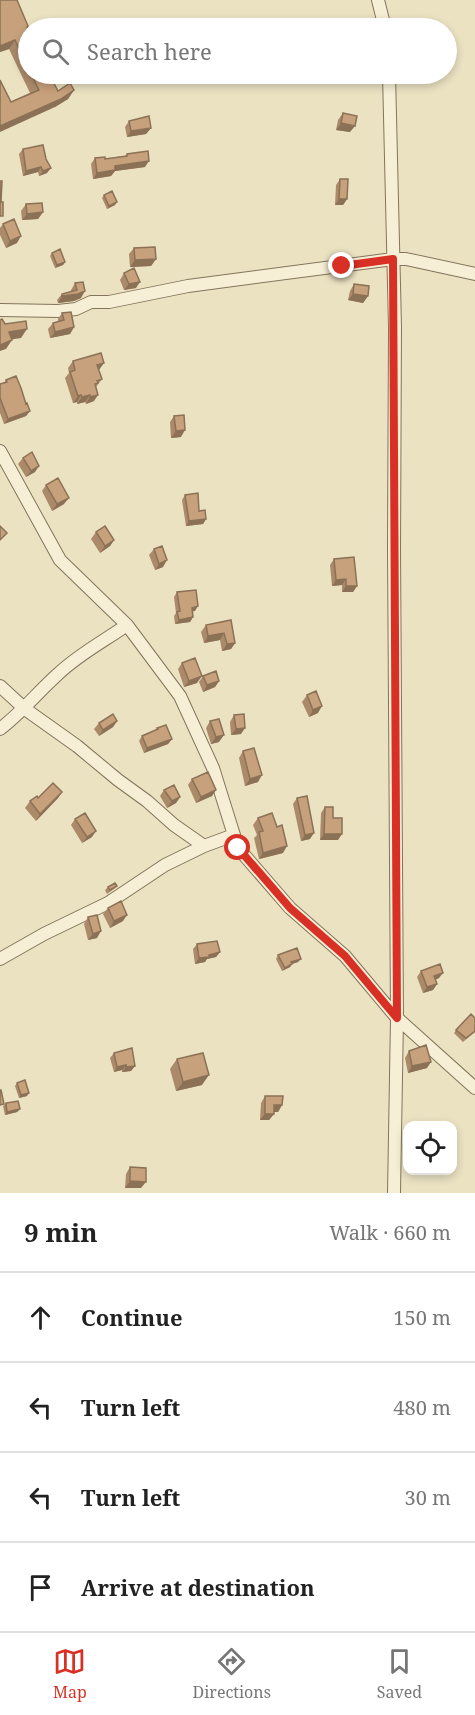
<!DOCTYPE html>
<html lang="en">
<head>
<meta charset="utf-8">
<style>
  body { margin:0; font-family:"Noto Serif",serif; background:#f2f2f2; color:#222 }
  .controls { position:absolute; right:18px; bottom:18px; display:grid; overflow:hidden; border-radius:12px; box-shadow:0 3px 9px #0003 }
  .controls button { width:54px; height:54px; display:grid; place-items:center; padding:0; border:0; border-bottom:2px solid #e0e0e0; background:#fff; color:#222; font:30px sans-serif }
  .stop { position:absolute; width:18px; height:18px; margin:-14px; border:4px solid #d93025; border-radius:50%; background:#fff }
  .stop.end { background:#d93025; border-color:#fff; box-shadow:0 2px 6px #0008 }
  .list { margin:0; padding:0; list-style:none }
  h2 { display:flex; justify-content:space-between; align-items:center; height:78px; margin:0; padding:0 24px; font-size:26px }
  h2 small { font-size:20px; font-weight:400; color:#767676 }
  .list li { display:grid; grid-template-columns:39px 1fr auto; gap:18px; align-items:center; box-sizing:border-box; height:90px; padding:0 24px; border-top:2px solid #e0e0e0 }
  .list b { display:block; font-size:22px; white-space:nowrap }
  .list em { font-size:20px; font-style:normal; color:#767676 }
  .icon { flex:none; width:33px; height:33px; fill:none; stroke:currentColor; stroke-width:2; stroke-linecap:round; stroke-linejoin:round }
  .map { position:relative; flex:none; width:475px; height:1193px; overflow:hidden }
  .search { position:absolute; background:#fff; box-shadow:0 3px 9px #0003; left:18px; right:18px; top:18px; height:66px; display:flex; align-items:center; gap:15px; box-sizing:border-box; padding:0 21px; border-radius:33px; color:#767676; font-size:22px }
  .sheet { height:438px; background:#fff }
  nav { display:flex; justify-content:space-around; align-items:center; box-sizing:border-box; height:84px; border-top:2px solid #e0e0e0; background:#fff; font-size:16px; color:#767676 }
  nav a { display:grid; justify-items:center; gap:3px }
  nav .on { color:#d93025 }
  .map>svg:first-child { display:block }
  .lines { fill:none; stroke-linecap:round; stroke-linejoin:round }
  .minor-casing { stroke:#83745b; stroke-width:14 }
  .minor { stroke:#f6efd5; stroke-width:12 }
  .wall { fill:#ab8a6a }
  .shaded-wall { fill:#8b7156 }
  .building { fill:#c7a17b; stroke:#8b7156; stroke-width:1.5 }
  .route { stroke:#d93025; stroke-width:8 }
</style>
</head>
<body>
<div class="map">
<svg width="475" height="1193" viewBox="0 0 475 1193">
  <rect width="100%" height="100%" fill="#ebe2c2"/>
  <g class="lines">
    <g class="minor-casing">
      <path id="minor" d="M378,0L385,28
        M389,74L395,327L394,548L397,1018L394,1193
        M0,310L58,311L76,309L91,302H109L188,286L393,259H406L475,274
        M0,451L60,560L127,625L180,696L213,768L238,848L290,908L345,956L397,1018L475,1088
        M0,686L25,709L77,746L118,780L147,801L174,825L204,846
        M0,729C21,713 38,692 58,674C79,654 104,641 127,625
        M0,959L44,934L108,903L165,865L204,846L234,835"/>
    </g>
    <use href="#minor" class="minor"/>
  </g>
  <path class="wall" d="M0,0L28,30V74H49L58,91L74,90L68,99L55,107L11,102L30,93L9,49L0,52Z
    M343,113L350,132L336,130L338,120Z
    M129,121L151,128L146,134L127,137L125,127Z
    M23,149L47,173L39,176L38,172L23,176L19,154Z
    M127,154L145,167L115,171L111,176L93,179L91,164L95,158L105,159L125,156Z
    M340,179L347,199L343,205H335L336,185Z
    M104,195L115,205L107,209L102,198Z
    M26,204L43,212L38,219L22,220L21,211Z
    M3,224L17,243L6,248L0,235V228Z
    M134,248L156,259L151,266L130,267L129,254Z
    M52,253L65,262L63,265L55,268L50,256Z
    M124,273L136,288L124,290L120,280Z
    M75,283L81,298L74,301L58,303L57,300L62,294L71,292V290Z
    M354,284L368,296L363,303L348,300L350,291Z
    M62,313L74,327L70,334L50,338L48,329L53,323L58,322V319Z
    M73,361L99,370L102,379L96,387L94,401L86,404L85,402L77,404V402L73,403L65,378L69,373L68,368Z
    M6,380L26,404L30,411L26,416L4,424L0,413V384L4,383Z
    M174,416L181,437L171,438L170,422Z
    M23,458L35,472L26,477L18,464Z
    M46,485L64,504L52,511L42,491Z
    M185,495L206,519L203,524L186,526L182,500Z
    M96,532L114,540L110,546L100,553L91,539Z
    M154,549L163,567L155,570L149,555Z
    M334,559L357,586L353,592H342V585L332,586L330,565Z
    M177,592L195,611H192L193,617L190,622L175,624L174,616L176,613L174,597Z
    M231,620L235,643L231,649L222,651L220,640L204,643L201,632L206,625Z
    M182,663L197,683L184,687L178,669Z
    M203,676L219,681L215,687L203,692L199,682Z
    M307,695L318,713L309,717L302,702Z
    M234,715L241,734L231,735L230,722Z
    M117,721L113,727L99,736L94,729L99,723Z
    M210,721L219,742L211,744L206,728Z
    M157,728L172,739L168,744L144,753L139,741L142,736L156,730Z
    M243,751L258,782L245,786L239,758Z
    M192,779L216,790L212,796L196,803L188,785Z
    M164,790L180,797L176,803L167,808L160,796Z
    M62,792L58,798L36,821L25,808L30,801Z
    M297,798L310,839L301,841L293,804Z
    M325,807L333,818L338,840H320L321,813Z
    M258,818L283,853L259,859L254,838L257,835L253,825Z
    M75,819L92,837L82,843L71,825Z
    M117,886L114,889L107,894L105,890L108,887Z
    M108,908L123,921L110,928L103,914Z
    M88,917L97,938L88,940L84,924Z
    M197,944L220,952L216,957L207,959L205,962L195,964L193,949Z
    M278,955L298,962L292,964L290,967L282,971L276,959Z
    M421,971L439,978L435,980L437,984L433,990L423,993L417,977Z
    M475,1018V1032L463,1042L454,1033L456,1030Z
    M409,1051L427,1068L408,1073L405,1058Z
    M114,1053L135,1066L131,1071L122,1072V1070L114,1072L110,1058Z
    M177,1059L202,1085L176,1091L170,1069Z
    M17,1083L27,1096L19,1098L15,1086Z
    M265,1096L282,1105L278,1112H274V1114L269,1120H260L261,1103Z
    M6,1103L20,1109L17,1112L5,1115L3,1106Z
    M130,1167L141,1188H125L126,1174Z"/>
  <path class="shaded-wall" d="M15,40L9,49L0,52V46Z
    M74,90L68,99L55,107L0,132V126Z
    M341,123L355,126L350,132L336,130Z
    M151,128L146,134L127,137L131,131Z
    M149,161L145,167L115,171L111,176L93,179L97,173L115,166Z
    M41,167L38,172L23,176L26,171Z
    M51,168L47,173L39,176L43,171Z
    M339,199H347L343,205H335Z
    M117,202L115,205L107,209L109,206Z
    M43,212L38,219L22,220L27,214Z
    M21,236L17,243L6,248L10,241Z
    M156,259L151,266L130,267L135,260Z
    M65,262L63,265L55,268L57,265Z
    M140,282L136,288L124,290L129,284Z
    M85,291L81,298L74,301L58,303L62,296Z
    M353,294L368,296L363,303L348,300Z
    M74,327L70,334L50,338L55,332Z
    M27,329L21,338L2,341L9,332Z
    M12,340L6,349L0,351V345Z
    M104,363L99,370L97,365Z
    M81,395L77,402L73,403L78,396Z
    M90,395L85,402L77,404L82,397Z
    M98,395L94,401L86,404L90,397Z
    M30,411L26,416L4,424L8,419Z
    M185,430L181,437L171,438L176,431Z
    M39,466L35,472L26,477L31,471Z
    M69,498L64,504L52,511L57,504Z
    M206,519L203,524L186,526L189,521Z
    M114,540L110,546L100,553L105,546Z
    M167,560L163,567L155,570L159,564Z
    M346,579L342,585L332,586L336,580Z
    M346,586H357L353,592H342Z
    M198,606L195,611L189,612L192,608Z
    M193,617L190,622L175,624L179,620Z
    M224,633L220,640L204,643L208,636Z
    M235,643L231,649L222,651L227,644Z
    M202,676L197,683L184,687L189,681Z
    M219,681L215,687L203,692L207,685Z
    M322,706L318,713L309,717L313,710Z
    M117,721L113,727L99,736L103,730Z
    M245,728L241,734L231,735L236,729Z
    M224,735L219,742L211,744L216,737Z
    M172,739L168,744L144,753L147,748Z
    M262,775L258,782L245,786L250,779Z
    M216,790L212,796L196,803L201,797Z
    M62,792L58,798L36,821L40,814Z
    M180,797L176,803L167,808L172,801Z
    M96,831L92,837L82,843L87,837Z
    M314,833L310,839L301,841L305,835Z
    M324,834H342L338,840H320Z
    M287,846L283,853L259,859L263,853Z
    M127,915L123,921L110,928L114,921Z
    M101,931L97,938L88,940L93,934Z
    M220,952L216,957L207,959L205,962L195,964L199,958Z
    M301,959L298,962L292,964L290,967L282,971L291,962Z
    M443,973L439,978L430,982L434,976Z
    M437,984L433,990L423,993L427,987Z
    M431,1062L427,1068L408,1073L412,1066Z
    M126,1065L122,1070L114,1072L117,1067Z
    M135,1066L131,1071L122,1072L126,1067Z
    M209,1075L202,1085L176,1091L183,1082Z
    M29,1093L27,1096L19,1098L21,1095Z
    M274,1105H282L278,1112H270Z
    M20,1109L17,1112L5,1115L7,1112Z
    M265,1114H274L269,1120H260Z
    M130,1181L146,1182L141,1188H125Z"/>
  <path class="building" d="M0,0H17L28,26L27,27L28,30V68L15,40L0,46Z
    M31,74H49L58,91L70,83L74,90L61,99L0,126V80L11,102L39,90Z
    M343,113L357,116L355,126L341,123Z
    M149,116L151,128L131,131L129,121Z
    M43,145L46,159L51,168L43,171L41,167L26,171L23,149Z
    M148,151L149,161L115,166V170L97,173L95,158L105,157V159L127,156V154Z
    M340,179H348L347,199H339Z
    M0,181H2L1,202H3V216H0Z
    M112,191L117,202L109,206L104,195Z
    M42,203L43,212L27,214L26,204Z
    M14,219L21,236L10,241L3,224Z
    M155,247L156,259L135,260L134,248Z
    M60,249L65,262L57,265L52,253Z
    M134,268L140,282L129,284L124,273Z
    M83,282L85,291L78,294L62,296V294L77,290L75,283Z
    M354,284L369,286L368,296L353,294Z
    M71,312L74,327L55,332L53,323L64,320L62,313Z
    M2,319L5,324L26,321L27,329L9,332L12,340L0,345V320Z
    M101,353L104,363L97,365L102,379L97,381L98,383L95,384L98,395L90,397V395L82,397L81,395L78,396L70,372L75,370L73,361Z
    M16,376L21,388L26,404L27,403L30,411L8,419L0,398V384L7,382L6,380Z
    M184,415L185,430L176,431L174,416Z
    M32,452L39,466L31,471L23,458Z
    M58,478L69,498L57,504L46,485Z
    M198,493L199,511L205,510L206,519L189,521L185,495Z
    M0,526L7,533L0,540Z
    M105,526L114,540L105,546L96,532Z
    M162,546L167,560L159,564L154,549Z
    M354,557L357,586H346V579L336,580L334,559Z
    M196,590L198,606L192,608L193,617L179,620L177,612L180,611L177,592Z
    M231,620L235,643L227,644L224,633L208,636L206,625Z
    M195,658L202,676L189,681L182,663Z
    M216,671L219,681L207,685L203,676Z
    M316,691L322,706L313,710L307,695Z
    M113,714L117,721L103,730L99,723Z
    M244,714L245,728L236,729L234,715Z
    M219,719L224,735L216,737L210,721Z
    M166,725L172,739L147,748L142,736L158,729L157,728Z
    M254,748L262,775L250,779L243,751Z
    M208,772L216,790L201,797L192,779Z
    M53,783L62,792L40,814L30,801L37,796L38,798Z
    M174,785L180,797L172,801L164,790Z
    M307,796L314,833L305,835L297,798Z
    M325,807H333V818H342V834H324Z
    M85,813L96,831L87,837L75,819Z
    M272,813L277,827L282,825L287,846L263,853L259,832L263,831L258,818Z
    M115,883L117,886L110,890L108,887Z
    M121,901L127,915L114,921L108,908Z
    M97,915L101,931L93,934L88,917Z
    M217,941L220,952L209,955V957L199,958L197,944Z
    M297,948L301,959L291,962L292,964L285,968L278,955Z
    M440,964L443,973L434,976L437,984L427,987L421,971Z
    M471,1014L475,1018V1031L466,1038L456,1030Z
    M426,1045L431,1062L412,1066L409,1051Z
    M132,1048L135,1066L126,1067V1065L117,1067L114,1053Z
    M203,1053L209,1075L183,1082L177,1059Z
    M25,1080L29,1093L21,1095L17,1083Z
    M0,1090H1L4,1104L0,1105Z
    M265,1096H283L282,1105H274V1114H265Z
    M18,1101L20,1109L7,1112L6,1103Z
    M130,1167L146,1168V1182L130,1181Z"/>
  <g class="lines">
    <path class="route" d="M238,848L290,908L345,956L397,1018L393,259L342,266"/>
  </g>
</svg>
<div class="controls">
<button><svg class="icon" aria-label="locate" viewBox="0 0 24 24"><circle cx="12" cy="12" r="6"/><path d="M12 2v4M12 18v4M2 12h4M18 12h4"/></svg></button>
</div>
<div class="stop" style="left:238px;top:848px"></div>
<div class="stop end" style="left:342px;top:266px"></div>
<div class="search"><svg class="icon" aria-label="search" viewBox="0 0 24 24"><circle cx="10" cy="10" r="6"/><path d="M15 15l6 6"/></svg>Search here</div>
</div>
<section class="sheet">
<h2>9 min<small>Walk · 660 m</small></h2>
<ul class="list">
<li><svg class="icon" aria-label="ahead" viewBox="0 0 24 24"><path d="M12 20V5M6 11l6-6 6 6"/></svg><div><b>Continue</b></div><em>150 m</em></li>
<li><svg class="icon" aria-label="left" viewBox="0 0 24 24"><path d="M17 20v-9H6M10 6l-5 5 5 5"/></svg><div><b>Turn left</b></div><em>480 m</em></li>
<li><svg class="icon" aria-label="left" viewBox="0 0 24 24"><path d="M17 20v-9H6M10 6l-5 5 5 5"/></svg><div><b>Turn left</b></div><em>30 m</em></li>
<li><svg class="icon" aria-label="arrive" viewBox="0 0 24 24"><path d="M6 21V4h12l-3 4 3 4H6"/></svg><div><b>Arrive at destination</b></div></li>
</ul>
</section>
<nav>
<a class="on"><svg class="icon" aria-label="map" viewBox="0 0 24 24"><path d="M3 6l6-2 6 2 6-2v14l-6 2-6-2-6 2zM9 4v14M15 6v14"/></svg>Map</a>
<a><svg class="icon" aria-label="directions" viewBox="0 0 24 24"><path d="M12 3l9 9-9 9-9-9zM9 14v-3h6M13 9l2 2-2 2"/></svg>Directions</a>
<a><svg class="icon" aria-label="saved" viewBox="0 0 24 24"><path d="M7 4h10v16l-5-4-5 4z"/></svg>Saved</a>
</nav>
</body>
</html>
